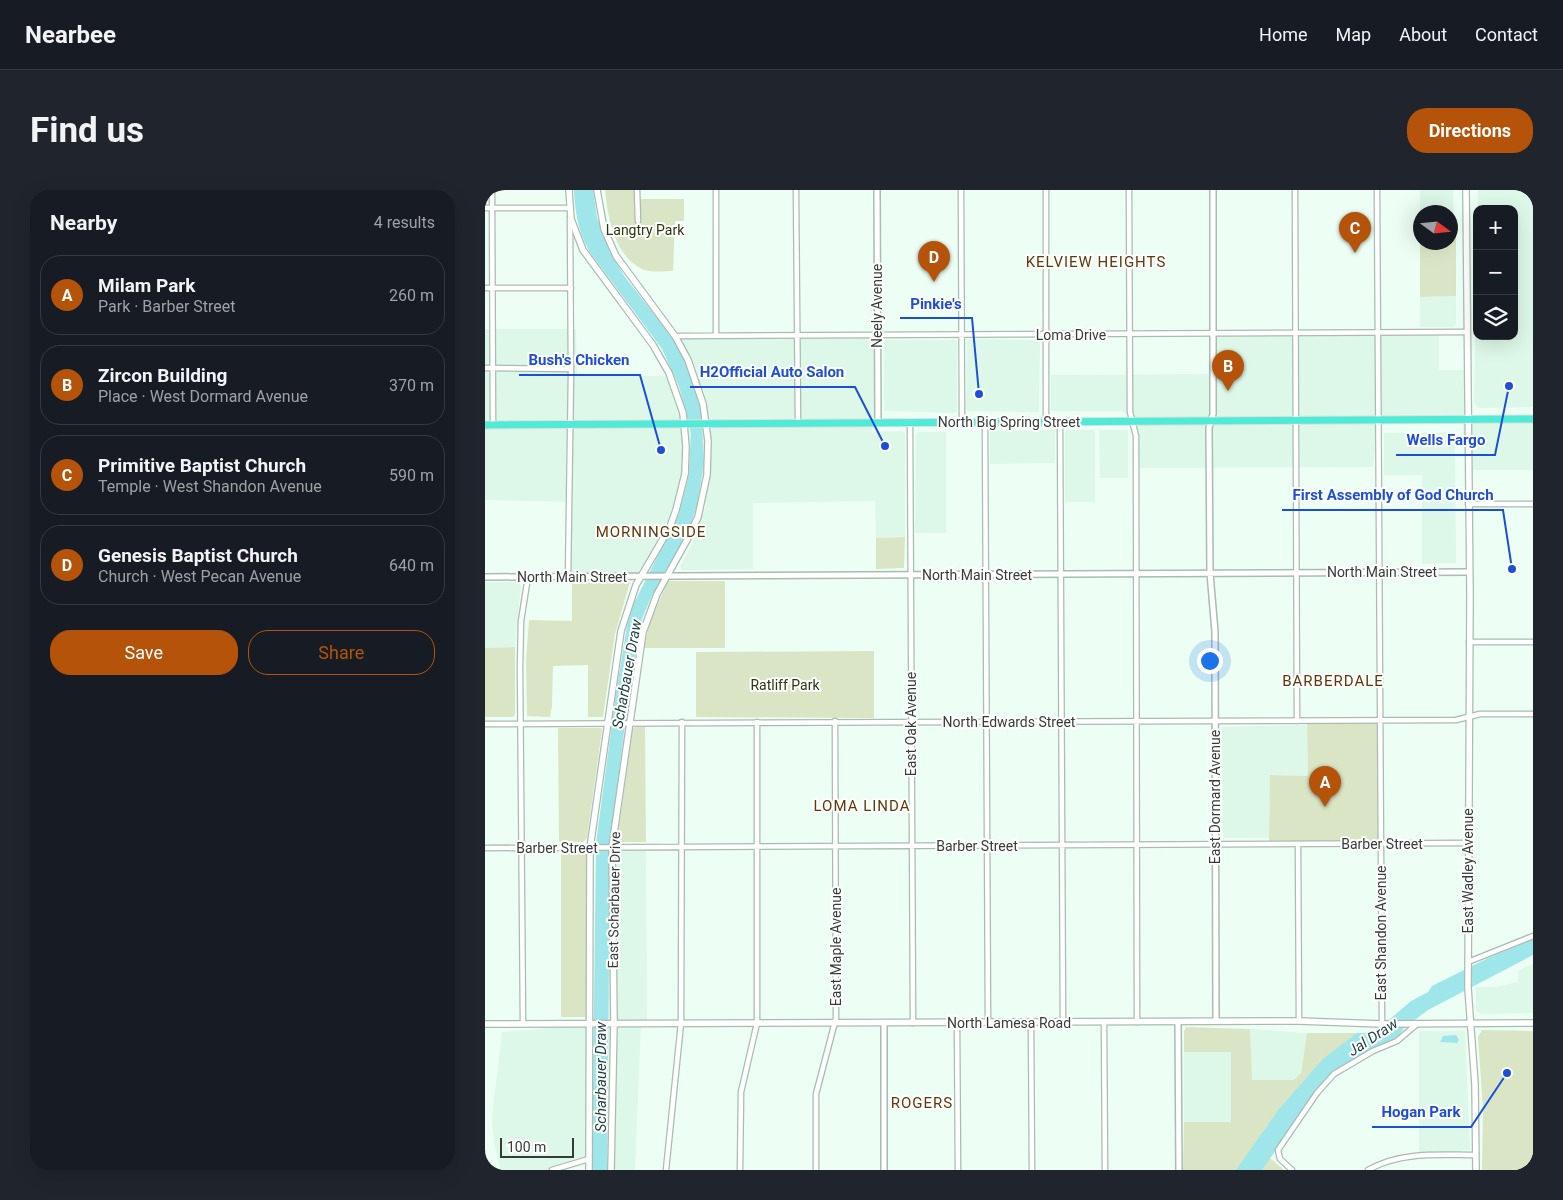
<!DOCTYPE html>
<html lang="en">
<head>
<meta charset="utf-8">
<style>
  body { margin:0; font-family:Roboto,sans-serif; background:#20242c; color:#f1f3f6 }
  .controls { position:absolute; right:15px; top:15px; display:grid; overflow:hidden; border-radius:10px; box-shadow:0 5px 20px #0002 }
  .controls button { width:45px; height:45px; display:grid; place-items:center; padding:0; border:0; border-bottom:1px solid #363941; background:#171b24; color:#f1f3f6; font:25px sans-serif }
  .compass { position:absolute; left:928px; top:15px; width:45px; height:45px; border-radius:50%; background:#171b24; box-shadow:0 5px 20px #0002; rotate:105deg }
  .scale { position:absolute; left:15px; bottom:12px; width:74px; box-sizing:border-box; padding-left:5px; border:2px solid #353c38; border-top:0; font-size:14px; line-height:18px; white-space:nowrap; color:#353c38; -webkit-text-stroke:4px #fff; paint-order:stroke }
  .you { position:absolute; left:724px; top:470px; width:18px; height:18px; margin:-12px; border:4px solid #fff; border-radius:50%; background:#1a73e8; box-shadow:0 0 0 8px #1a73e833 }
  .badge { display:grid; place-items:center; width:32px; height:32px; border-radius:50%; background:#b45309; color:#fff; font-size:16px; font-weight:700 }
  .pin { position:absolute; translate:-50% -41px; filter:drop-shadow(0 1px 2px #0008) }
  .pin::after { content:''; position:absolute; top:26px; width:18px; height:15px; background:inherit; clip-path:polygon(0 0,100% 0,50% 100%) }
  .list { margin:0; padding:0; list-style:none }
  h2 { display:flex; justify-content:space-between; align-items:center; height:65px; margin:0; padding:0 20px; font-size:21px }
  h2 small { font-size:16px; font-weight:400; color:#9ea1a6 }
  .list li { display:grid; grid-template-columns:32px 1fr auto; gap:15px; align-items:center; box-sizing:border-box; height:80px; margin:0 10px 10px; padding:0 10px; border:1px solid #363941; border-radius:20px }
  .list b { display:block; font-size:19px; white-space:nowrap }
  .list p { margin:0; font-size:16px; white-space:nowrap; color:#9ea1a6 }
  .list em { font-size:16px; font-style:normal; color:#9ea1a6 }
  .actions { display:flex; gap:10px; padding:15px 20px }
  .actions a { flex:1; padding:11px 0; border:1px solid #b45309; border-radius:20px; text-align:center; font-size:18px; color:#b45309 }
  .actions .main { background:#b45309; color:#fff }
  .icon { flex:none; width:28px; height:28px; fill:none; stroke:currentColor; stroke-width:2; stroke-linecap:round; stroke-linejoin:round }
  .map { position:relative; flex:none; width:1048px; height:980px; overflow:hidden; border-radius:20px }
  header { display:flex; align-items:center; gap:30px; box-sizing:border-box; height:70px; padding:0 25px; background:#171b24; border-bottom:1px solid #363941 }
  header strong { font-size:24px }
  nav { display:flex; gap:28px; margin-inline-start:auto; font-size:18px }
  .intro { display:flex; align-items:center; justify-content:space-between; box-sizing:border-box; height:120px; padding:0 30px }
  h1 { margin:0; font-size:35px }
  .button { padding:12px 22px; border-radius:20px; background:#b45309; color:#fff; font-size:18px; font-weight:700 }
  main { display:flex; gap:30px; padding:0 30px }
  aside { flex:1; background:#171b24; border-radius:20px; box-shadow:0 5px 20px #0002 }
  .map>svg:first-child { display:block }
  .built { fill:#ddf7e8; fill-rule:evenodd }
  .green { fill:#dae5c5 }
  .water { fill:#9ee6e9 }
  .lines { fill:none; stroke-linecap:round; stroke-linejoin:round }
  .minor-casing { stroke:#aabbb1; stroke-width:7 }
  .tertiary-casing { stroke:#aabbb1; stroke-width:8 }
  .secondary-casing { stroke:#aabbb1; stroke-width:8 }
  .trunk-casing { stroke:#dfe0df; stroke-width:9 }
  .minor { stroke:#fff; stroke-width:4.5 }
  .tertiary { stroke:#fff; stroke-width:5 }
  .secondary { stroke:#fff; stroke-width:5.5 }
  .trunk { stroke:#50ebd6; stroke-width:7 }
  .labels { text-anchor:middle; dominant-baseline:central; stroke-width:4; stroke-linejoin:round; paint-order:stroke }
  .park-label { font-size:14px; fill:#2b350e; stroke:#fff }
  .street-label { font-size:14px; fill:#353c38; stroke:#fff }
  .neighbourhood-label { font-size:15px; letter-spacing:1px; fill:#603809; stroke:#fff }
  .water-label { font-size:15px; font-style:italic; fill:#1b3e3f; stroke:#fff }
  .leader { fill:none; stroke:#1d4ed8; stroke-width:2 }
  .callout-dot { fill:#1d4ed8; stroke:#fff; stroke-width:2 }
  .callout-label { font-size:15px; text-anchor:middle; font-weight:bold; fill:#1d4ed8; stroke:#fff; stroke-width:4; stroke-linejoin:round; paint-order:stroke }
</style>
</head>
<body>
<header>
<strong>Nearbee</strong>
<nav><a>Home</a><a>Map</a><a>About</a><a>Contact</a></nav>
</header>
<div class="intro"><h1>Find us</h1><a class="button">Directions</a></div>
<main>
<aside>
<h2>Nearby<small>4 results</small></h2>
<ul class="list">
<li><span class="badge">A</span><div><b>Milam Park</b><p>Park · Barber Street</p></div><em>260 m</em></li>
<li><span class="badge">B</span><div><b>Zircon Building</b><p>Place · West Dormard Avenue</p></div><em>370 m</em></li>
<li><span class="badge">C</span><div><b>Primitive Baptist Church</b><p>Temple · West Shandon Avenue</p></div><em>590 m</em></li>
<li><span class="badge">D</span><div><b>Genesis Baptist Church</b><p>Church · West Pecan Avenue</p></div><em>640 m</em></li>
</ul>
<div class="actions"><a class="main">Save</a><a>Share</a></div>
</aside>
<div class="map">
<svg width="1048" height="980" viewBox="0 0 1048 980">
  <rect width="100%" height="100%" fill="#edfff5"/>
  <path class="built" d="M935,0H968L969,41H966V22H936L935,41Z
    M993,0H1048V217L994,218L989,213ZM992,19H1029V146H992Z
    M971,106V135L968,137H935V107Z
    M0,139H91L92,186H197L177,147L392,146L393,186L387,242L417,241L420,244V347L391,348L390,311L268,313V379L197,380L195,376L206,356L222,313L202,321L168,386L86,387V312L0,310Z
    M954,143V180H982V229H1048V280H982L977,233L934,229H893L888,277L650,278V230L637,221H568L566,220V185L728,184V144Z
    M484,149L552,150L555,152L554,222L483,221L481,219L482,152Z
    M401,150H470L472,152V221L469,223L399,221V152Z
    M570,240V273L505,274V241Z
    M582,240H610V312H580V242Z
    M614,240H643V288H615Z
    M433,242H461V343H430L431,245Z
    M970,242L971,373L937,374V285H899V243Z
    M0,392H33L36,395L30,457L0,458Z
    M822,535L823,586L785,585L784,648H738L737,537Z
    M116,658H161L162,834H156L150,980H115V963L63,980H16L9,953L7,927L17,842L115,834Z
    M1048,774V823L996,824L991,821V797H1011L1033,792L1034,780Z
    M765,839L822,843L816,883L809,891L766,890Z
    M934,841H980L985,960L934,965Z
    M699,862H746V932H699Z"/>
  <path class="green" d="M120,0H149V9H199V31H190L188,81C180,81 164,83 157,79C129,65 123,28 120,0Z
    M935,41L936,52H966V41L971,43V106L935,107Z
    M420,347L419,378L391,379V348Z
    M183,391H240V458H159L165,432Z
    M145,392L130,444L118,527H103V475L68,476L67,516L65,527L42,526L41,471L44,430L87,431V393Z
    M30,457V524L28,527H0V458Z
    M389,461V528L211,527V462Z
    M894,530L895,654H784L785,585L823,586L822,531Z
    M150,537H160L161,652H134L132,650L148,539Z
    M73,538H116L117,540L102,648L99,652H74Z
    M76,662H100L103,665L102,827H76Z
    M701,837L765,839L767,890H809L816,883L822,843H885L906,849L850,881L832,901L785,968L799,980H698L699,932H746V862H699V841Z
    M997,840L1048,841V980H997L998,920L993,847Z"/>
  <path class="water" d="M89,0H108L112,28L125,62L140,87L187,147L202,175L216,221L219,272L212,315L206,334L197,354L167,405L157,429L146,487L125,653L122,980H107L111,653L131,504L142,435L149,413L194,324L204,285L206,243L194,196L177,159L104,61C93,40 90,23 89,0Z
    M1048,749V765L943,820L919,838L914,846L871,867L850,881L824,912L777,980H751L794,919L838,869L872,843H885L897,836L926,811L943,802L947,796L1005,767Z
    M971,845L974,850L972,853L955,852L958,846Z"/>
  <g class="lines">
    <g class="minor-casing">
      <path id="minor" d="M7,0L8,235
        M152,0L153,31
        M231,0V146
        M311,0L313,233
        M476,0L477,232
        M561,0V232
        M644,0L645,222L651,246L652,832
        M810,0L812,531
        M892,0L897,834
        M0,18H85V20
        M0,98H86
        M190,146L982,142
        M0,178L86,179
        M500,232L503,833
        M575,232L578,832
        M425,233L428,833
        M983,314H1048
        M83,387L86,184L85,28
        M984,452H1048
        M0,534L971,530L995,524H1048
        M813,654L814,831
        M0,658L984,653
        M983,772L1048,746
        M38,833L35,477L36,431L43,387
        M472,833L473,980
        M546,833L547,980
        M619,833L620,980
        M67,980L104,969
        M181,980L196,833L197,532
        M255,980L256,902L272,833V532
        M331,980V904L351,828L350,531
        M807,980L795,969L793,960L832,903L849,884L888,861L912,851L932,834
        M883,980C916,961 954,965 991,965"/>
    </g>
    <g class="tertiary-casing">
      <path id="tertiary" d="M392,0L393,233
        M728,0V224L724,238L725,383L730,442L731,831
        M0,387L984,382
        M693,832L694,980
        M399,833V980"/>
    </g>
    <g class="secondary-casing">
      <path id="secondary" d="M84,0L86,29L98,60L168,155L184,183L198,223L201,257L200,284L191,320L185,337L151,395L136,441L105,658L104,980
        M112,0L119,39L131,66L190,146L203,170L218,214L223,251L222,285L213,327L202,350L172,404L158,442L127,657L129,833L126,980
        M981,0L985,405L983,798L990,894L991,980
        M0,834L814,831L897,834L1048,833"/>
    </g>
    <g class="trunk-casing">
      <path id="trunk" d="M0,235L1048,229"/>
    </g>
    <use href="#minor" class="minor"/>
    <use href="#tertiary" class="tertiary"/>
    <use href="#secondary" class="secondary"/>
    <use href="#trunk" class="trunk"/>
  </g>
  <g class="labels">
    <g class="park-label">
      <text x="160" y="40">Langtry Park</text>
      <text x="300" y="495">Ratliff Park</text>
    </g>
    <g class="street-label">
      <text transform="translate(392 116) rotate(-90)">Neely Avenue</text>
      <text x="586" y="145">Loma Drive</text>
      <text x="524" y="232">North Big Spring Street</text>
      <text x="897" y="382">North Main Street</text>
      <text x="492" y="385">North Main Street</text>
      <text x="87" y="387">North Main Street</text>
      <text x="524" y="532">North Edwards Street</text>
      <text transform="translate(426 534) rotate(-90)">East Oak Avenue</text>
      <text transform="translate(730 607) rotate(-90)">East Dormard Avenue</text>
      <text x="897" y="654">Barber Street</text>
      <text x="492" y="656">Barber Street</text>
      <text x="72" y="658">Barber Street</text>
      <text transform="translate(983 681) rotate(-90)">East Wadley Avenue</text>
      <text transform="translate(129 710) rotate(-89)">East Scharbauer Drive</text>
      <text transform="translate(896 743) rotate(-90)">East Shandon Avenue</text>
      <text transform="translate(351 757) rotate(-90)">East Maple Avenue</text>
      <text x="524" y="833">North Lamesa Road</text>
    </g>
    <g class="neighbourhood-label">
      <text x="611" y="72">KELVIEW HEIGHTS</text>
      <text x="166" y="342">MORNINGSIDE</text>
      <text x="848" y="491">BARBERDALE</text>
      <text x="377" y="616">LOMA LINDA</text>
      <text x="437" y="913">ROGERS</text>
    </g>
    <g class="water-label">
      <text transform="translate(142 484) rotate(-80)">Scharbauer Draw</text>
      <text transform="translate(888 847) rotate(-33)">Jal Draw</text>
      <text transform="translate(116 887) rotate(-90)">Scharbauer Draw</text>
    </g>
  </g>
  <path class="leader" d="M494 204L487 128H415M176 260L155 185H34M400 256L370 197H205M1024 196L1010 265H911M1027 379L1018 320H797M1022 883L986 937H887"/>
  <g class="callout-dot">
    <circle cx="494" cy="204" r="5"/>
    <circle cx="176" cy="260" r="5"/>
    <circle cx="400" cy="256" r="5"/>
    <circle cx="1024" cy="196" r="5"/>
    <circle cx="1027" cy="379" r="5"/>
    <circle cx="1022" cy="883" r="5"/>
  </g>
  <g class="callout-label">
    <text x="451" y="119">Pinkie's</text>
    <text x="94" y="175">Bush's Chicken</text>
    <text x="287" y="187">H2Official Auto Salon</text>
    <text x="961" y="255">Wells Fargo</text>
    <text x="908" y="310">First Assembly of God Church</text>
    <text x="936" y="927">Hogan Park</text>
  </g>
</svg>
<div class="controls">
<button>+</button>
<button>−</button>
<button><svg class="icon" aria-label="layers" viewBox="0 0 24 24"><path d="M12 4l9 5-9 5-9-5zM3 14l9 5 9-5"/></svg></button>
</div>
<svg class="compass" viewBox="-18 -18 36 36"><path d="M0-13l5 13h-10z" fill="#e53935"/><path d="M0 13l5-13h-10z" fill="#9ea1a6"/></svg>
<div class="scale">100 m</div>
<div class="you"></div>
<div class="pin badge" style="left:840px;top:617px">A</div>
<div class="pin badge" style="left:743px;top:201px">B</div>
<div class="pin badge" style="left:870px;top:63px">C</div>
<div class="pin badge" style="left:449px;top:92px">D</div>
</div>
</main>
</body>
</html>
